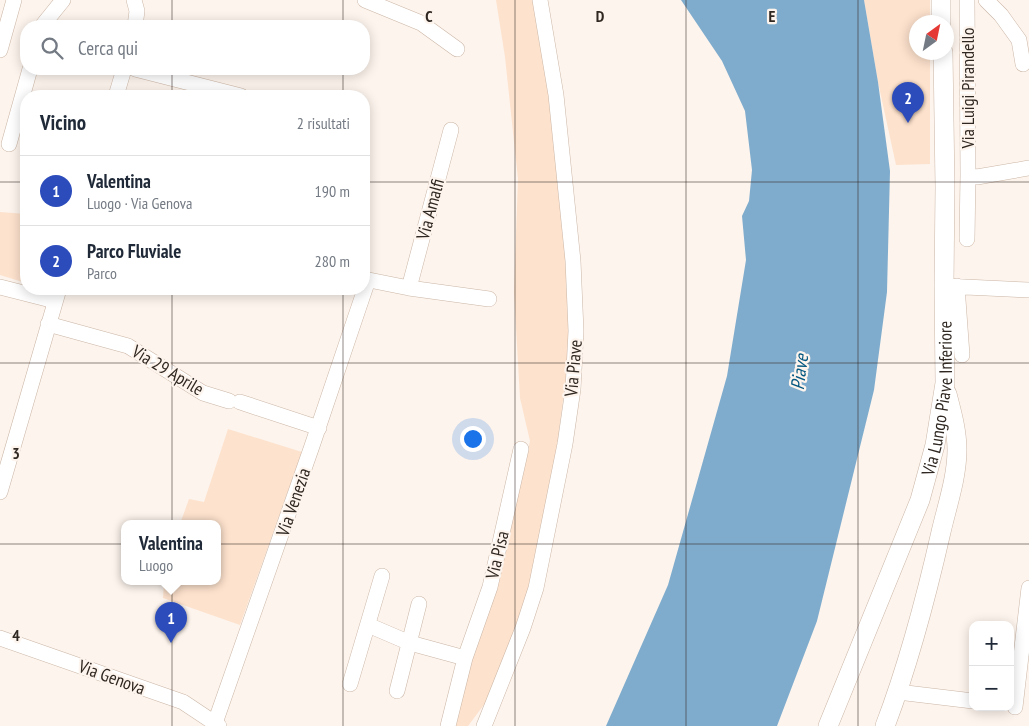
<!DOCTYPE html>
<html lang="it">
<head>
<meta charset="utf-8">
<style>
  body { margin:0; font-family:"PT Sans Narrow",sans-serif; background:#f6f6f7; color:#1f2937 }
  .controls { position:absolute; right:15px; bottom:15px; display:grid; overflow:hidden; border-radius:10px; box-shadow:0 2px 12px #0003 }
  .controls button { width:45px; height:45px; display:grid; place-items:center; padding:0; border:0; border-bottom:1px solid #e0e1e3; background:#fff; color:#1f2937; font:25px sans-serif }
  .compass { position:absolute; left:909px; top:15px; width:45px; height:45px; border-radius:50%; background:#fff; box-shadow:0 2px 12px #0003; rotate:33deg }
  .you { position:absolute; left:472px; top:438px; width:18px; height:18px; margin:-12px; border:4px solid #fff; border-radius:50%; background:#1a73e8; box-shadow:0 0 0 8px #1a73e833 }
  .badge { display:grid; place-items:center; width:32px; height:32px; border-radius:50%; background:#2c4cbc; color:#fff; font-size:16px; font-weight:700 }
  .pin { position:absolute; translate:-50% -41px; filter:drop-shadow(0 1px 2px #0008) }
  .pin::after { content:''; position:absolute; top:26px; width:18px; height:15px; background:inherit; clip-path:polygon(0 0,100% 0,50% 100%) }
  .popup { position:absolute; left:121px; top:520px; width:100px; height:65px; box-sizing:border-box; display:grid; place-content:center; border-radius:10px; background:#fff; filter:drop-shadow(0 1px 4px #0005); font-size:16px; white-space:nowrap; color:#747a83 }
  .popup b { font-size:19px; color:#1f2937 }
  .popup::after { content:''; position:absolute; left:50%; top:100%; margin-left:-10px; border:10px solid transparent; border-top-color:#fff }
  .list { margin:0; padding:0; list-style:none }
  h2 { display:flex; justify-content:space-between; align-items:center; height:65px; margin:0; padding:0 20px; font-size:21px }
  h2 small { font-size:16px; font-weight:400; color:#747a83 }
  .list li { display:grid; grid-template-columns:32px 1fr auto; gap:15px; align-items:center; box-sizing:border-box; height:70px; padding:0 20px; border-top:1px solid #e0e1e3 }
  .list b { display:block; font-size:19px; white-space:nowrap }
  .list p { margin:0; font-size:16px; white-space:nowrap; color:#747a83 }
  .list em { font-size:16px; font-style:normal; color:#747a83 }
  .icon { flex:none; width:28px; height:28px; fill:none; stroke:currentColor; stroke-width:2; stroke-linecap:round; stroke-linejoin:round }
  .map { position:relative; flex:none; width:1029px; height:726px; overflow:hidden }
  .search { position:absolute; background:#fff; box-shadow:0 2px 12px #0003; left:20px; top:20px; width:350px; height:55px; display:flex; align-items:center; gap:12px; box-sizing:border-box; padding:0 18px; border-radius:20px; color:#747a83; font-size:19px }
  .panel { position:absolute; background:#fff; box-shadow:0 2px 12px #0003; left:20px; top:90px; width:350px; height:205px; border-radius:20px }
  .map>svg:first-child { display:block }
  .green { fill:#fde2cd }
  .water { fill:#7faccd }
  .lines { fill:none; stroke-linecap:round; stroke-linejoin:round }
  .minor-casing { stroke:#cbb6a6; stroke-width:16 }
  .major-casing { stroke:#cbb6a6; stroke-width:20 }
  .minor { stroke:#fff; stroke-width:15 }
  .major { stroke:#fff; stroke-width:19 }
  .grid { fill:none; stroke:#2f2721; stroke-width:1; stroke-opacity:0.55 }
  .labels { text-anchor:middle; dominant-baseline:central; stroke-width:4.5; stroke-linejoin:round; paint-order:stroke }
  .street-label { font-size:18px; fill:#2f2721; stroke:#fdf4ed }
  .water-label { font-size:19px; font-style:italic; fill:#045781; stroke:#fdf4ed }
  .grid-label { font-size:16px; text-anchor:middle; font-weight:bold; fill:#2f2721; stroke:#fdf4ed; stroke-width:4.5; stroke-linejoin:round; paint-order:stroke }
</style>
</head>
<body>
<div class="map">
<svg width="1029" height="726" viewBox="0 0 1029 726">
  <rect width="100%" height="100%" fill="#fdf4ed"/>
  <path class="green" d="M496,0H533L537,14L543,48L565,225L568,301L569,353L556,455L534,571L515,635L486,702L468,726H456L472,656L494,597L530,441L520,398L514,292L518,179L505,57Z
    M864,0H930V22H916V52L930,53V164L896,165L878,82Z
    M0,212L26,214V283L0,275Z
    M228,429L302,452L240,625L163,598L164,582H217V524H180L189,499L204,502Z"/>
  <path class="water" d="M681,0H864L878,82L890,171L887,292L874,390L817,621L777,726H606L668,585L727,376L746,260L742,216L749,201L752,170L745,111L722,61Z"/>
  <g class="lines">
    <g class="minor-casing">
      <path id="minor" d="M134,0L137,11L135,26
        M365,0L421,23L457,49
        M967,0L968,175L977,177L1029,168
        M986,0L1001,15L1019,40L1023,64
        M42,26L63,0
        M0,50L14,0
        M135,69L241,96
        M116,96L124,69
        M9,144L30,69
        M967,239L968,175
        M364,279L409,288L489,299
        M944,286L1029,290
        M957,286L962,355
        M0,287L55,301
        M409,288L451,130
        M48,324L128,346L203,393L229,401
        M240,402L319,428
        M0,492L59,289
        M368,625L410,643L465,658
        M0,638L183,702L219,726
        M350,684L382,576
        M397,691L419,604
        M898,692L973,701
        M1015,707L1029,588
        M215,723L312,446L368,280
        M448,726L465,658L490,587L521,449
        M484,726L523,628L536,588L565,444L573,389L576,331L573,261L556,95L540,0"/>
    </g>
    <g class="major-casing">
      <g id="major">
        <path d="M941,0V22"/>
        <path id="s1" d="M828,726L920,500L935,445L945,383L944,286L945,187L943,52"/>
        <path d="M885,726C909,663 926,598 941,532C947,506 957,477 957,450C957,431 952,413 947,394"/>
      </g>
    </g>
    <use href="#minor" class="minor"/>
    <use href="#major" class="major"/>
  </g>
  <path class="grid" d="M172,0V26M343,0V26M515,0V726M686,0V726M858,0V726M172,69V96M343,69V96M0,182H26M364,182H1029M172,289V726M343,289V726M0,363H1029M0,544H1029"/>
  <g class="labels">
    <g class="street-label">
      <text transform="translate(967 88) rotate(-90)">Via Luigi Pirandello</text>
      <text transform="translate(430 209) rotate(-75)">Via Amalfi</text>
      <text transform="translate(573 368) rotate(-85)">Via Piave</text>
      <text transform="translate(168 370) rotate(31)">Via 29 Aprile</text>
      <text stroke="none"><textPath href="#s1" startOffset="348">Via Lungo Piave Inferiore</textPath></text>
      <text transform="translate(293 502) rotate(-71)">Via Venezia</text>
      <text transform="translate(497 555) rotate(-77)">Via Pisa</text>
      <text transform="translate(112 677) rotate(20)">Via Genova</text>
    </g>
    <g class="water-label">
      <text transform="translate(799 372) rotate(-83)">Piave</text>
    </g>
  </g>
  <g class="grid-label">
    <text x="429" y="22">C</text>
    <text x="600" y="22">D</text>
    <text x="772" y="22">E</text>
    <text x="16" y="459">3</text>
    <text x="16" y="641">4</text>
  </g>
</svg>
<div class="controls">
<button>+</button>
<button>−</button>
</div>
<svg class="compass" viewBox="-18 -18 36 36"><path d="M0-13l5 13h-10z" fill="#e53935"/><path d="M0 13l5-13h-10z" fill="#747a83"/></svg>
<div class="you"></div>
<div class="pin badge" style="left:171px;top:643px">1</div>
<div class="popup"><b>Valentina</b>Luogo</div>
<div class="pin badge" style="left:908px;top:123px">2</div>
<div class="search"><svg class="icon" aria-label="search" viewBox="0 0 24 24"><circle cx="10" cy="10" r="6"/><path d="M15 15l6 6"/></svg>Cerca qui</div>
<section class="panel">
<h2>Vicino<small>2 risultati</small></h2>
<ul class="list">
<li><span class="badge">1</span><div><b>Valentina</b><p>Luogo · Via Genova</p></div><em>190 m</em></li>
<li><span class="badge">2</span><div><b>Parco Fluviale</b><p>Parco</p></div><em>280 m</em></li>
</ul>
</section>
</div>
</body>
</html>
